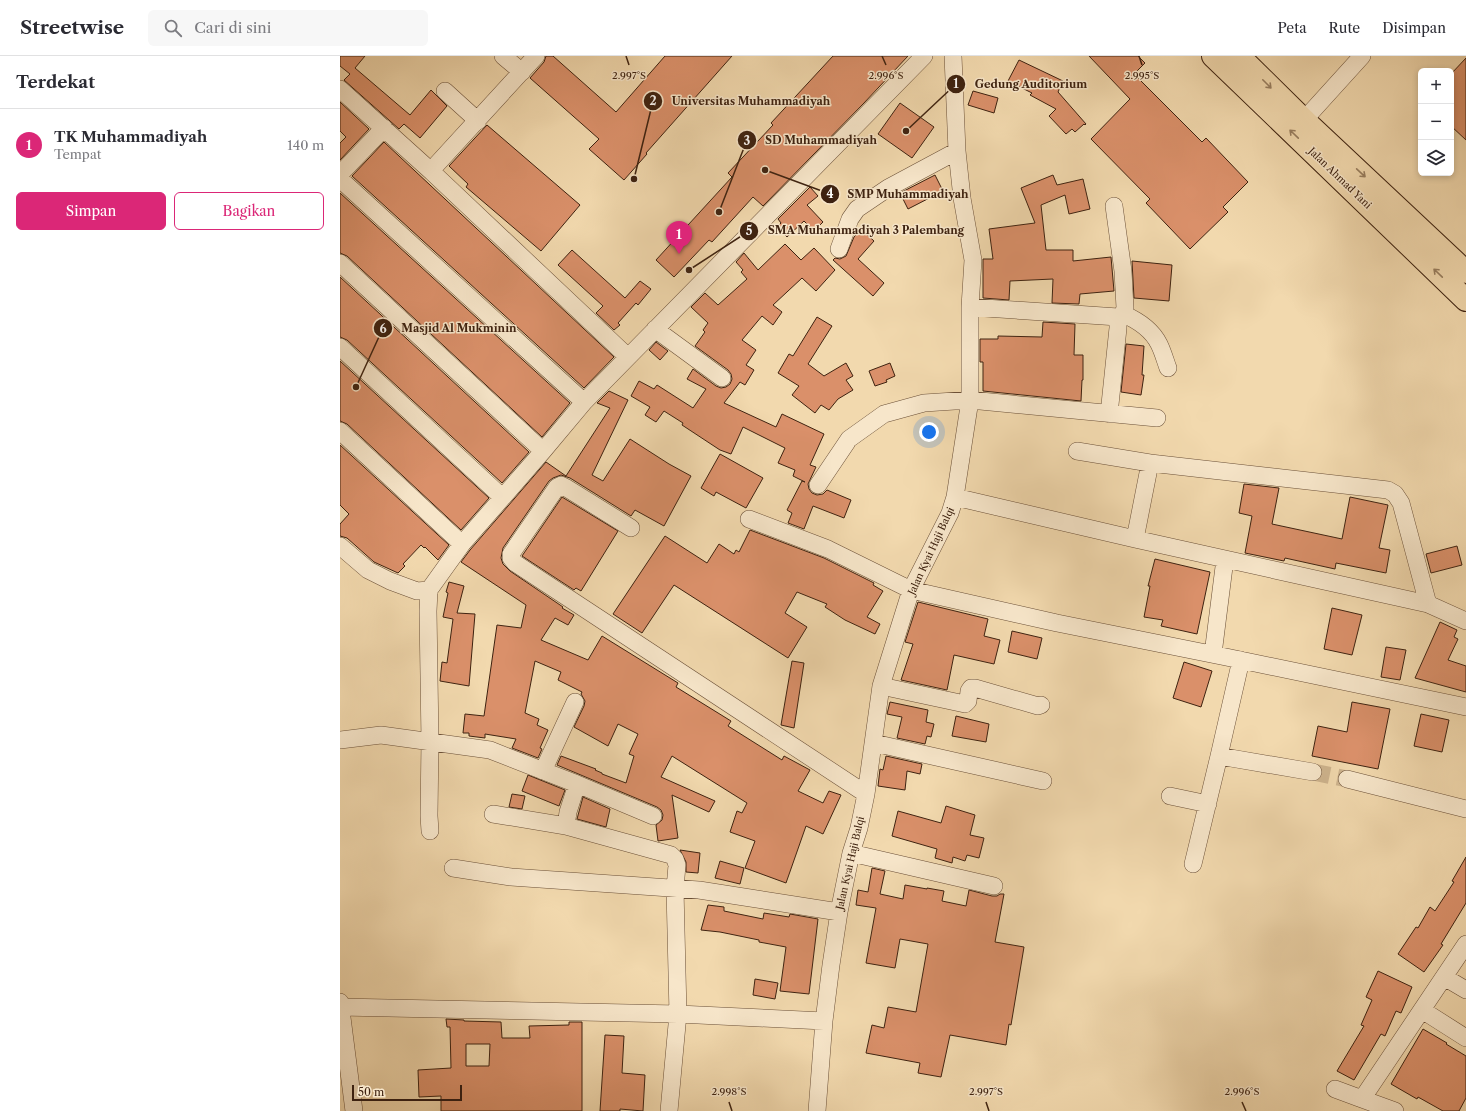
<!DOCTYPE html>
<html lang="id">
<head>
<meta charset="utf-8">
<style>
  body { margin:0; font-family:"Libre Caslon Text",serif; background:#f7f7f7; color:#2b2b33 }
  .controls { position:absolute; right:12px; top:12px; display:grid; overflow:hidden; border-radius:6px; box-shadow:0 2px 6px #0003 }
  .controls button { width:36px; height:36px; display:grid; place-items:center; padding:0; border:0; border-bottom:1px solid #e1e1e2; background:#fff; color:#2b2b33; font:20px sans-serif }
  .scale { position:absolute; left:12px; bottom:10px; width:110px; box-sizing:border-box; padding-left:4px; border:2px solid #3e2210; border-top:0; font-size:11px; line-height:14px; white-space:nowrap; color:#3e2210; -webkit-text-stroke:3px #f7e6ca; paint-order:stroke }
  .you { position:absolute; left:589px; top:376px; width:14px; height:14px; margin:-10px; border:3px solid #fff; border-radius:50%; background:#1a73e8; box-shadow:0 0 0 6px #1a73e833 }
  .badge { display:grid; place-items:center; width:26px; height:26px; border-radius:50%; background:#db2777; color:#fff; font-size:13px; font-weight:700 }
  .pin { position:absolute; translate:-50% -33px; filter:drop-shadow(0 1px 2px #0008) }
  .pin::after { content:''; position:absolute; top:21px; width:14px; height:12px; background:inherit; clip-path:polygon(0 0,100% 0,50% 100%) }
  .list { margin:0; padding:0; list-style:none }
  h2 { display:flex; justify-content:space-between; align-items:center; height:52px; margin:0; padding:0 16px; font-size:17px }
  h2 small { font-size:13px; font-weight:400; color:#7c7c81 }
  .list li { display:grid; grid-template-columns:26px 1fr auto; gap:12px; align-items:center; box-sizing:border-box; height:72px; padding:0 16px; border-top:1px solid #e1e1e2 }
  .list b { display:block; font-size:15px; white-space:nowrap }
  .list p { margin:0; font-size:13px; white-space:nowrap; color:#7c7c81 }
  .list em { font-size:13px; font-style:normal; color:#7c7c81 }
  .actions { display:flex; gap:8px; padding:12px 16px }
  .actions a { flex:1; padding:9px 0; border:1px solid #db2777; border-radius:6px; text-align:center; font-size:14px; color:#db2777 }
  .actions .main { background:#db2777; color:#fff }
  .icon { flex:none; width:22px; height:22px; fill:none; stroke:currentColor; stroke-width:2; stroke-linecap:round; stroke-linejoin:round }
  .map { position:relative; flex:none; width:1126px; height:1055px; overflow:hidden }
  header { display:flex; align-items:center; gap:24px; box-sizing:border-box; height:56px; padding:0 20px; background:#fff; border-bottom:1px solid #e1e1e2 }
  header strong { font-size:19px }
  nav { display:flex; gap:22px; margin-inline-start:auto; font-size:14px }
  .search { width:280px; height:36px; background:#f7f7f7; display:flex; align-items:center; gap:10px; box-sizing:border-box; padding:0 14px; border-radius:6px; color:#7c7c81; font-size:15px }
  main { display:flex }
  aside { flex:1; background:#fff }
  .map>svg:first-child { display:block }
  .building { fill:#da906a; stroke:#3e2210; fill-rule:evenodd }
  .lines { fill:none; stroke-linecap:round; stroke-linejoin:round }
  .street-tunnel { stroke:#ceb48e; stroke-width:17; stroke-dasharray:17 8; stroke-linecap:butt }
  .street-casing { stroke:#6b5038; stroke-width:18 }
  .highway-casing { stroke:#3e2210; stroke-width:24 }
  .street { stroke:#f7e6ca; stroke-width:17 }
  .highway { stroke:#f2d9ae; stroke-width:22 }
  .oneway { stroke:#987e5f }
  .ticks { fill:none; stroke:#3e2210; stroke-width:1.5 }
  .labels { text-anchor:middle; dominant-baseline:central; stroke-width:3; stroke-linejoin:round; paint-order:stroke }
  .street-label { font-size:10px; fill:#3e2210; stroke:#f7e6ca }
  .ticks-label { font-size:10px; text-anchor:middle; fill:#3e2210; stroke:#f7e6ca; stroke-width:3; stroke-linejoin:round; paint-order:stroke }
  .leader { fill:none; stroke:#3e2210; stroke-width:1.5 }
  .callout-dot { fill:#3e2210; stroke:#f7e6ca; stroke-width:1.5 }
  .mark-label { font-size:12px; text-anchor:middle; font-weight:bold; fill:#fff }
  .callout-label { font-size:11px; text-anchor:middle; font-weight:bold; fill:#3e2210; stroke:#f7e6ca; stroke-width:3; stroke-linejoin:round; paint-order:stroke }
</style>
</head>
<body>
<header>
<strong>Streetwise</strong>
<div class="search"><svg class="icon" aria-label="search" viewBox="0 0 24 24"><circle cx="10" cy="10" r="6"/><path d="M15 15l6 6"/></svg>Cari di sini</div>
<nav><a>Peta</a><a>Rute</a><a>Disimpan</a></nav>
</header>
<main>
<aside>
<h2>Terdekat<small></small></h2>
<ul class="list">
<li><span class="badge">1</span><div><b>TK Muhammadiyah</b><p>Tempat</p></div><em>140 m</em></li>
</ul>
<div class="actions"><a class="main">Simpan</a><a>Bagikan</a></div>
</aside>
<div class="map">
<svg width="1126" height="1055" viewBox="0 0 1126 1055">
  <rect width="100%" height="100%" fill="#f2d9ae"/>
  <filter id="stains"><feTurbulence type="fractalNoise" baseFrequency=".005" numOctaves="4"/><feColorMatrix values="0 0 0 0 .2 0 0 0 0 .09 0 0 0 0 .02 0 0 0 .5 -.17"/></filter>
  <radialGradient id="worn" r=".72"><stop offset=".6" stop-color="#630" stop-opacity="0"/><stop offset="1" stop-color="#630" stop-opacity=".3"/></radialGradient>
  <path class="building" d="M0,0H25L15,12L70,59L91,34L107,50L80,82L64,68L59,73L4,24L10,18L0,10Z
    M206,0H213L276,56L325,0H392L306,97L307,98L284,124L249,93L259,83L190,22L204,6Z
    M493,0H568L524,47L423,150L413,141L372,186L369,184L334,221L316,204L392,121L388,117L433,69L431,67Z
    M749,0H798L805,7L794,18L862,86L866,82L908,126L883,151L888,156L850,193L806,147L810,143L751,83L790,43Z
    M1126,2V84L1111,70V18Z
    M679,4L723,25L718,36L746,68L745,69L744,68L735,76L732,73L726,78L709,60L716,53L690,39L692,37L668,25Z
    M633,35L658,42L654,57L628,49Z
    M0,46L29,73L0,104V87L6,81L0,75Z
    M560,47L594,71L572,102L538,78Z
    M147,69L240,149L201,195L126,131L128,128L109,110Z
    M44,86L274,301L244,332L12,120Z
    M595,119L603,135L568,153L560,137Z
    M713,119L717,129L743,123L750,153L729,158L725,139L701,149L706,194H733V205L771,201L774,235L740,238L739,248L712,247L713,223L670,225L669,244L643,242V203H653L649,173L695,167L681,132Z
    M470,131L478,140L467,149L483,166L474,175L464,165L447,181L437,171L441,167L438,163Z
    M0,137L230,347L202,381L7,200L0,197Z
    M521,173L534,185L518,203L544,227L533,240L493,204L495,202L500,203L506,200L514,181Z
    M445,188L461,204L474,192L495,214L476,235L462,222L433,249L442,256L433,269L422,260L402,284L416,294L406,309L414,314L405,329L400,326L384,347L436,371L442,358L484,378L470,409L476,411L468,428L469,433L472,437L477,439L483,438L487,434L511,444L504,462L473,450L464,473L448,467L452,457L447,454L462,425L465,426L453,420L455,414L438,407L445,392L403,371L391,398L380,394L342,369L343,367L324,355L316,366L305,359L310,351L291,340L299,325L314,333L317,329L353,352L366,333L347,323L353,313L376,330L381,332L386,331L390,328L392,323L391,318L388,314L355,290L365,276L363,274L368,267L351,251L365,237L378,249L407,223L401,216L403,214L396,206L404,197L418,214Z
    M232,194L285,242L300,225L311,233L298,249L296,247L278,267L280,269L274,274L256,257L263,250L218,209Z
    M792,205L832,209L829,245L794,242Z
    M0,221L189,396L162,427L7,284L0,281Z
    M477,261L492,270L468,308L484,320L506,307L513,320L506,324L513,334L498,343L489,354L481,349L475,357L452,339L459,330L438,317L449,298L453,300Z
    M703,266L735,268L734,299H743V324H742L741,345L643,335V306H640V283H658V280L702,281Z
    M316,286L328,295L320,304L309,294Z
    M786,288L804,290L802,319H804L801,339L781,336Z
    M0,305L149,442L121,474L7,368L0,365Z
    M550,307L555,320L546,324L547,326L535,330L529,315Z
    M269,335L288,344L252,419L263,425L290,383L329,408L351,420L324,470L295,454L291,460L230,422L221,419L213,422L209,425L163,492L161,502L163,508L170,515L223,551L222,552L234,559L228,569L215,562L201,584L248,604L262,580L338,627L336,631L391,665L388,670L442,704L444,700L470,714L458,735L483,747L489,735L501,739L483,778L466,770L446,827L405,812L415,785L390,776L397,755L402,757L407,747L332,700L321,721L375,745L369,756L332,739L338,782L318,785L316,769L322,764L323,759L321,754L317,751L217,709L221,700L256,713L255,714L262,717V718L286,727L294,700L289,698L298,678L278,668L268,690L234,671L244,650L245,645L241,638L242,636L218,624L221,616L195,605L185,657L199,663L197,669L208,674L200,692L202,693L198,702L172,692L176,683L145,678V682L129,680V677H123L125,658L144,660L157,569L181,572L186,549L121,506L130,494L206,406L226,420L270,352L257,347Z
    M0,389L109,489L98,504L85,491L84,492L81,489L63,508L65,510L58,517L34,506L7,482L0,480V468L9,458L0,449Z
    M380,398L423,422L406,452L376,436L374,440L361,432Z
    M904,428L939,432L932,468L1002,483L1010,441L1048,449L1039,492L1050,494L1046,517L996,507L995,513L945,502L944,505L905,497L912,460L899,457Z
    M222,441L278,475L241,535L236,532L234,534L182,500Z
    M410,474L484,502L534,527L533,529L543,535L527,561L540,568L535,578L505,564L485,551L487,548L457,536L445,557L467,571L448,602L334,529L302,577L273,558L325,480L367,507L379,488L394,498L396,494L399,496Z
    M1117,490L1122,509L1091,517L1086,498Z
    M815,503L870,516L857,578L821,570L823,564L804,561L810,530H808Z
    M109,526L124,530L117,557L135,558L129,630L100,625L102,606L107,607L113,563L103,561L108,537L106,536Z
    M578,546L648,563L644,580L660,584L654,608L614,599L607,634L561,624L573,588L565,586Z
    M992,552L1022,559L1012,599L984,593Z
    M1100,566L1117,574L1114,581L1118,583L1108,604L1126,610V636L1075,622Z
    M672,575L702,582L697,603L668,596Z
    M1046,591L1066,594L1060,624L1041,621Z
    M452,605L464,607L454,672L441,669Z
    M844,606L872,615L861,651L833,642Z
    M550,646L588,654L586,666L594,668L591,681L587,680L585,688L557,682L562,661L547,658Z
    M1012,646L1050,653L1038,713L972,700L978,670L1007,676Z
    M1081,658L1109,664L1102,696L1074,690Z
    M616,660L649,668L646,686L612,680Z
    M546,700L582,708L580,718L567,715L565,734L538,730L540,713L543,714Z
    M188,719L225,734L219,750L182,735Z
    M172,738L185,740L182,753L169,751Z
    M243,741L270,753L266,771L237,763Z
    M606,750L635,759L630,779L644,782L639,802L627,799L625,805L613,801L612,807L595,802L597,793L552,780L558,755L601,767Z
    M340,794L360,797L358,817L346,816V806Z
    M1126,801V847L1101,888L1103,889L1084,916L1058,898L1076,871L1078,872L1090,851L1095,855L1114,826L1112,825Z
    M380,805L404,812L400,828L375,822Z
    M532,812L545,815L540,838L563,843L565,829L587,833V832L604,835L602,845L626,850L629,834L652,840H657L660,838H664L655,886L684,891L671,969L669,968L666,989L610,979L601,1021L578,1017L580,1007L526,997L532,969L544,972L548,951L576,956L588,888L560,883L555,912L526,907L536,852L516,849L518,834L528,836Z
    M368,849L384,851V855L423,863L424,857L449,861L450,858L478,863L469,938L440,935L446,891L419,886V884L380,876L361,874Z
    M1038,915L1072,931L1061,957L1056,955L1045,980L1041,978L1014,1024L997,1015L1024,970L1021,969L1032,944L1026,941Z
    M415,923L438,927L435,943L413,939Z
    M106,963L124,964V965L161,966L162,982H190L189,970L229,969V966H242V1055H101V1040L79,1041L78,1014L111,1012L110,971H107ZM126,988H150L149,1010H126Z
    M1083,973L1107,987L1106,988L1126,1000V1042L1119,1055H1103L1078,1041L1077,1043L1051,1028Z
    M265,979L284,980L282,1017L305,1019L303,1055L280,1053V1055H260Z"/>
  <g class="lines">
    <path class="street-tunnel" d="M973,716L1007,723"/>
    <g class="street-casing">
      <path id="street" d="M163,0L182,16
        M0,33L92,116L288,301
        M105,35L138,65
        M964,64L1022,0
        M97,108L196,0
        M0,118L44,72
        M0,123L244,346
        M774,150L783,215L785,252L783,258L778,261
        M499,193L510,163L517,153L548,132L617,95
        M0,207L203,395
        M630,251L778,261V272L769,358
        M783,258C797,264 812,274 819,288C823,296 825,304 828,312
        M315,273L382,322
        M0,291L162,441
        M0,375L122,488
        M737,395L810,407
        M478,429L509,383L544,358L584,347L630,344L817,362
        M615,441L795,483L1088,548L1126,565
        M409,463L488,493L571,534L717,567L886,601L1126,651
        M291,472L225,431L221,429L217,431L171,498V502L175,507L526,738
        M795,483L810,407L1048,434L1055,438L1061,447L1088,548
        M0,490L28,514L50,525L77,535L89,534
        M873,598L885,503
        M541,630L625,648L628,645L629,635L631,632H635L698,650L701,649
        M0,684L41,679L150,694L237,728L313,760
        M534,687L703,725
        M879,700L973,716
        M203,715L235,646
        M1007,723L1126,753
        M237,728L228,756L226,770L331,799L335,803L337,809L335,833L338,958L329,1055
        M830,740L868,748
        M153,758L226,770
        M90,775L89,760L90,685L88,555L89,534L122,488L203,395L244,346L584,0
        M511,797L654,830
        M853,808L879,700L901,604
        M113,812L171,821L359,834L499,856
        M1104,921L1126,934
        M0,946L14,1055
        M0,951L338,958L484,965
        M1082,954L1126,982
        M995,1033L1022,1043L1126,888
        M1022,1043L1055,1055
        M477,1055L484,965L491,909L499,856L511,797L519,772L526,738L541,630L571,534L610,457L615,441L630,344V251L633,204L622,142L617,95L613,0"/>
    </g>
    <g class="highway-casing">
      <path id="highway" d="M873,0L1126,244
        M899,0L964,64L1126,216"/>
    </g>
    <use href="#street" class="street"/>
    <use href="#highway" class="highway"/>
  </g>
  <defs><path id="oneway-shaft" d="M-6 0H5M1.5-3L5.5 0L1.5 3" fill="none" stroke-width="1.6" stroke-linecap="round" stroke-linejoin="round"/></defs>
  <g class="oneway">
    <use href="#oneway-shaft" transform="translate(927 28) rotate(45)"/>
    <use href="#oneway-shaft" transform="translate(954 78) rotate(-136)"/>
    <use href="#oneway-shaft" transform="translate(1021 117) rotate(43)"/>
    <use href="#oneway-shaft" transform="translate(1098 217) rotate(-136)"/>
  </g>
  <path class="ticks" d="M286,0L289,9M542,0L546,9M799,0L802,9M389,1046L392,1055M646,1046L649,1055M902,1046L906,1055"/>
  <g class="labels">
    <g class="street-label">
      <text transform="translate(1000 122) rotate(44)">Jalan Ahmad Yani</text>
      <text transform="translate(591 495) rotate(-65)">Jalan Kyai Haji Balqi</text>
      <text transform="translate(510 807) rotate(-77)">Jalan Kyai Haji Balqi</text>
    </g>
  </g>
  <g class="ticks-label">
    <text x="289" y="23">2.997°S</text>
    <text x="546" y="23">2.996°S</text>
    <text x="802" y="23">2.995°S</text>
    <text x="389" y="1039">2.998°S</text>
    <text x="646" y="1039">2.997°S</text>
    <text x="902" y="1039">2.996°S</text>
  </g>
  <path class="leader" d="M566 75L616 28M294 123L313 45M379 156L407 84M425 114L490 138M349 214L409 175M16 331L43 272"/>
  <g class="callout-dot">
    <circle cx="566" cy="75" r="4"/>
    <circle cx="294" cy="123" r="4"/>
    <circle cx="379" cy="156" r="4"/>
    <circle cx="425" cy="114" r="4"/>
    <circle cx="349" cy="214" r="4"/>
    <circle cx="16" cy="331" r="4"/>
    <circle cx="616" cy="28" r="10"/>
    <circle cx="313" cy="45" r="10"/>
    <circle cx="407" cy="84" r="10"/>
    <circle cx="490" cy="138" r="10"/>
    <circle cx="409" cy="175" r="10"/>
    <circle cx="43" cy="272" r="10"/>
  </g>
  <g class="mark-label">
    <text x="616" y="32">1</text>
    <text x="313" y="49">2</text>
    <text x="407" y="89">3</text>
    <text x="490" y="142">4</text>
    <text x="409" y="179">5</text>
    <text x="43" y="277">6</text>
  </g>
  <g class="callout-label">
    <text x="691" y="32">Gedung Auditorium</text>
    <text x="411" y="49">Universitas Muhammadiyah</text>
    <text x="481" y="88">SD Muhammadiyah</text>
    <text x="568" y="142">SMP Muhammadiyah</text>
    <text x="526" y="178">SMA Muhammadiyah 3 Palembang</text>
    <text x="119" y="276">Masjid Al Mukminin</text>
  </g>
  <rect width="100%" height="100%" filter="url(#stains)"/>
  <rect width="100%" height="100%" fill="url(#worn)"/>
</svg>
<div class="controls">
<button>+</button>
<button>−</button>
<button><svg class="icon" aria-label="layers" viewBox="0 0 24 24"><path d="M12 4l9 5-9 5-9-5zM3 14l9 5 9-5"/></svg></button>
</div>
<div class="scale">50 m</div>
<div class="you"></div>
<div class="pin badge" style="left:339px;top:198px">1</div>
</div>
</main>
</body>
</html>
